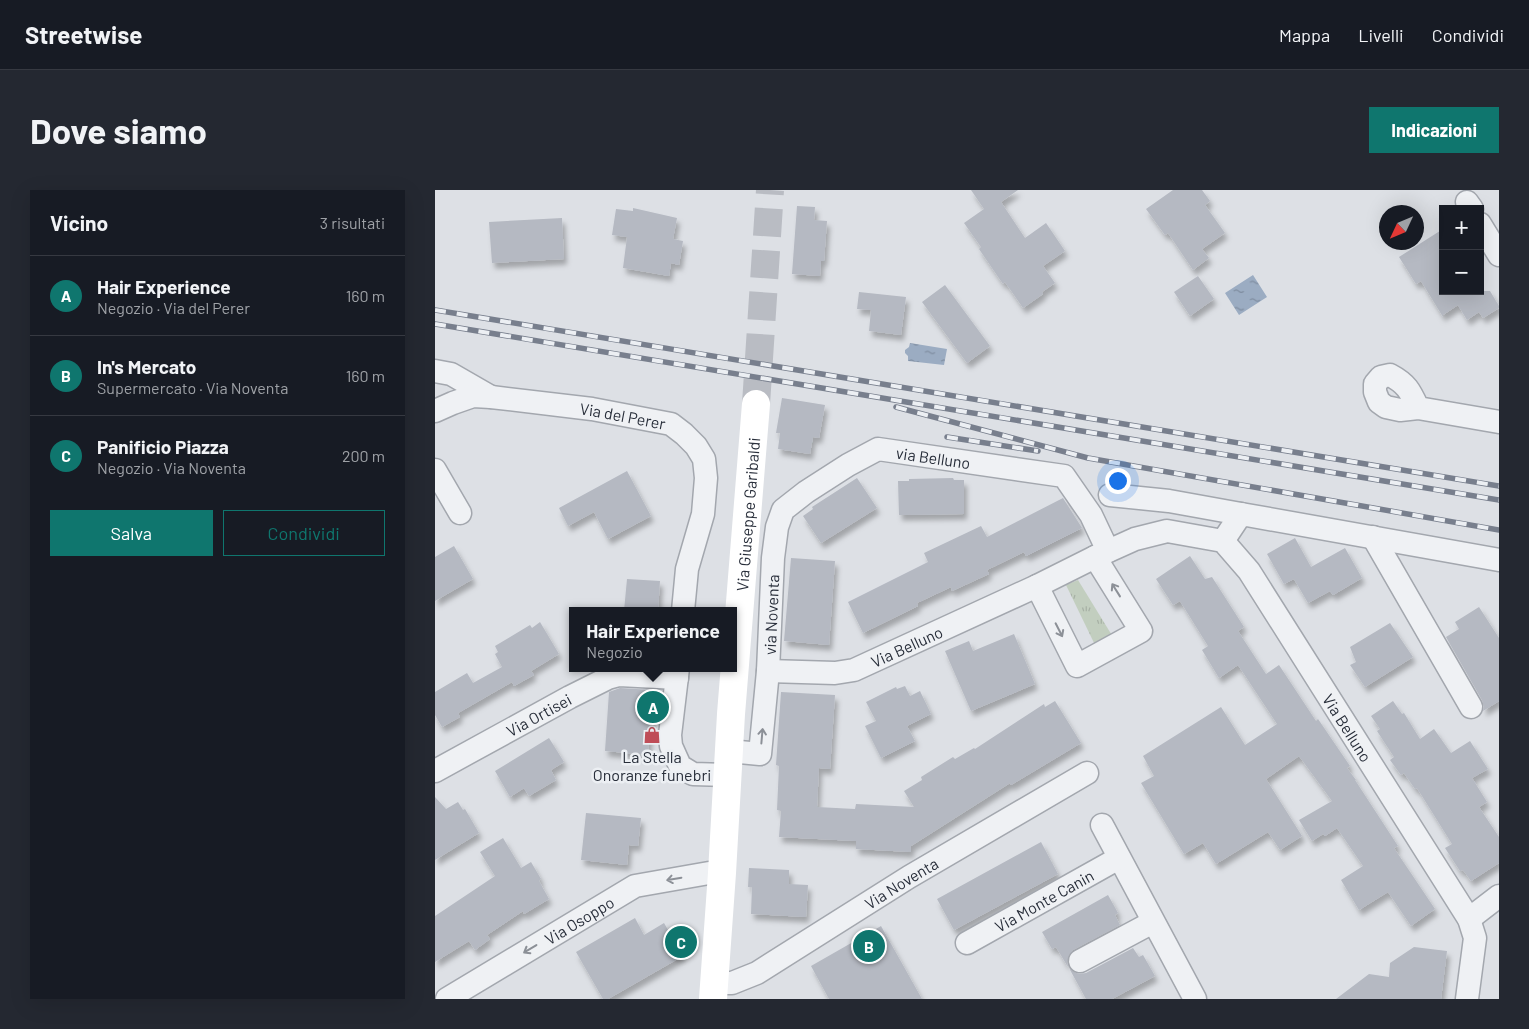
<!DOCTYPE html>
<html lang="it">
<head>
<meta charset="utf-8">
<style>
  body { margin:0; font-family:Barlow,sans-serif; background:#242831; color:#f1f3f6 }
  .controls { position:absolute; right:15px; top:15px; display:grid; overflow:hidden; border-radius:0px; box-shadow:0 5px 20px #0002 }
  .controls button { width:45px; height:45px; display:grid; place-items:center; padding:0; border:0; border-bottom:1px solid #363941; background:#171b24; color:#f1f3f6; font:25px sans-serif }
  .compass { position:absolute; left:944px; top:15px; width:45px; height:45px; border-radius:50%; background:#171b24; box-shadow:0 5px 20px #0002; rotate:226deg }
  .you { position:absolute; left:682px; top:290px; width:18px; height:18px; margin:-12px; border:4px solid #fff; border-radius:50%; background:#1a73e8; box-shadow:0 0 0 8px #1a73e833 }
  .badge { display:grid; place-items:center; width:32px; height:32px; border-radius:50%; background:#0f766e; color:#fff; font-size:16px; font-weight:700 }
  .pin { position:absolute; translate:-50% -50%; border:2px solid #fff; box-shadow:0 1px 5px #0006 }
  .popup { position:absolute; left:134px; top:417px; width:168px; height:65px; box-sizing:border-box; display:grid; place-content:center; border-radius:0px; background:#171b24; filter:drop-shadow(0 1px 4px #0005); font-size:16px; white-space:nowrap; color:#9ea1a6 }
  .popup b { font-size:19px; color:#f1f3f6 }
  .popup::after { content:''; position:absolute; left:50%; top:100%; margin-left:-10px; border:10px solid transparent; border-top-color:#171b24 }
  .list { margin:0; padding:0; list-style:none }
  h2 { display:flex; justify-content:space-between; align-items:center; height:65px; margin:0; padding:0 20px; font-size:21px }
  h2 small { font-size:16px; font-weight:400; color:#9ea1a6 }
  .list li { display:grid; grid-template-columns:32px 1fr auto; gap:15px; align-items:center; box-sizing:border-box; height:80px; padding:0 20px; border-top:1px solid #363941 }
  .list b { display:block; font-size:19px; white-space:nowrap }
  .list p { margin:0; font-size:16px; white-space:nowrap; color:#9ea1a6 }
  .list em { font-size:16px; font-style:normal; color:#9ea1a6 }
  .actions { display:flex; gap:10px; padding:15px 20px }
  .actions a { flex:1; padding:11px 0; border:1px solid #0f766e; border-radius:0px; text-align:center; font-size:18px; color:#0f766e }
  .actions .main { background:#0f766e; color:#fff }
  .map { position:relative; flex:none; width:1064px; height:809px; overflow:hidden; border-radius:0px }
  header { display:flex; align-items:center; gap:30px; box-sizing:border-box; height:70px; padding:0 25px; background:#171b24; border-bottom:1px solid #363941 }
  header strong { font-size:24px }
  nav { display:flex; gap:28px; margin-inline-start:auto; font-size:18px }
  .intro { display:flex; align-items:center; justify-content:space-between; box-sizing:border-box; height:120px; padding:0 30px }
  h1 { margin:0; font-size:35px }
  .button { padding:12px 22px; border-radius:0px; background:#0f766e; color:#fff; font-size:18px; font-weight:700 }
  main { display:flex; gap:30px; padding:0 30px }
  aside { flex:1; background:#171b24; border-radius:0px; box-shadow:0 5px 20px #0002 }
  .map>svg:first-child { display:block }
  .grass { fill:url(#grass-tufts) }
  .water { fill:url(#water-ripples) }
  .building { fill:#b5b9c2; filter:url(#shadow) }
  .lines { fill:none; stroke-linecap:round; stroke-linejoin:round }
  .secondary-tunnel { stroke:#b9bcc3; stroke-width:28; stroke-dasharray:28 14; stroke-linecap:butt }
  .street-casing { stroke:#a3a7ae; stroke-width:25 }
  .street { stroke:#eff1f4; stroke-width:22 }
  .secondary { stroke:#fff; stroke-width:28 }
  .rail-casing { stroke:#787f8d; stroke-width:5.5 }
  .rail { stroke:#eceff3; stroke-width:4; stroke-dasharray:11; stroke-linecap:butt }
  .oneway { stroke:#8c9097 }
  .labels { text-anchor:middle; dominant-baseline:central; stroke-width:5; stroke-linejoin:round; paint-order:stroke }
  .street-label { font-size:16px; fill:#282e3a; stroke:#eceff3 }
  .poi-label { font-size:16px; fill:#282e3a; stroke:#eceff3 }
</style>
</head>
<body>
<header>
<strong>Streetwise</strong>
<nav><a>Mappa</a><a>Livelli</a><a>Condividi</a></nav>
</header>
<div class="intro"><h1>Dove siamo</h1><a class="button">Indicazioni</a></div>
<main>
<aside>
<h2>Vicino<small>3 risultati</small></h2>
<ul class="list">
<li><span class="badge">A</span><div><b>Hair Experience</b><p>Negozio · Via del Perer</p></div><em>160 m</em></li>
<li><span class="badge">B</span><div><b>In's Mercato</b><p>Supermercato · Via Noventa</p></div><em>160 m</em></li>
<li><span class="badge">C</span><div><b>Panificio Piazza</b><p>Negozio · Via Noventa</p></div><em>200 m</em></li>
</ul>
<div class="actions"><a class="main">Salva</a><a>Condividi</a></div>
</aside>
<div class="map">
<svg width="1064" height="809" viewBox="0 0 1064 809">
  <defs>
    <pattern id="grass-tufts" width="24" height="20" patternUnits="userSpaceOnUse" patternTransform="scale(1.25)"><rect width="24" height="20" fill="#c2cebf"/><path d="M3 7l-1-3M5 7V3M7 7l1-3M15 17l-1-3M17 17v-4M19 17l1-3" fill="none" stroke="#a7b1a5"/></pattern>
    <pattern id="water-ripples" width="26" height="14" patternUnits="userSpaceOnUse" patternTransform="scale(1.25)"><rect width="26" height="14" fill="#9bacc2"/><path d="M2 4q2-2 4 0t4 0M15 11q2-2 4 0t4 0" fill="none" stroke="#7e8c9f"/></pattern>
    <filter id="shadow"><feDropShadow dx="3" dy="5.5" stdDeviation="2.5" flood-color="#0004"/></filter>
  </defs>
  <rect width="100%" height="100%" fill="#dde0e5"/>
  <path class="grass" d="M643,390L678,447L661,457L631,395Z"/>
  <path class="water" d="M818,85L832,107L804,125L790,103Z
    M475,153L512,159L509,175L473,171V166L470,163V160L474,157Z"/>
  <path class="building" d="M536,0H583L566,12L590,48L611,33L630,61L608,76L620,93L607,102L608,104L588,118L570,92L568,94L544,59L546,57L529,33L549,19Z
    M738,0H767L775,11L770,15L790,43L767,59L774,68L758,80L733,43L730,45L711,19Z
    M362,16L380,17L379,30L392,31L389,71H386L385,86L357,84Z
    M198,18L242,28L238,49L248,51L244,75L236,73L234,86L188,78L192,47L177,45L181,19L198,21Z
    M127,28L129,69L57,73L54,32Z
    M1008,39V101H1055L1064,116V118L1048,128L1044,122L1032,130L1023,115L1008,125V127L986,91L981,94L964,67Z
    M763,86L779,109L755,126L739,102Z
    M510,95L555,156L532,173L487,112Z
    M424,102L471,107L466,145L434,141L436,120L422,119Z
    M347,208L390,215L384,248L378,247L375,264L343,259L345,243H341Z
    M192,281L216,326L173,349L159,322L133,336L124,318Z
    M422,288L442,318L386,353L368,326L378,319L377,317Z
    M518,288L519,290H529V324L464,325L463,291H474V289Z
    M628,308L647,338L591,366L589,362L552,380L554,384L517,401L516,397L482,413L483,416L428,443L413,412L493,372L489,363L546,336L552,347Z
    M860,348L876,377L910,358L927,388L898,405L895,401L873,413L859,389L849,394L832,364Z
    M19,356L38,389L0,411V367Z
    M755,366L770,389L777,387L809,437L803,441L831,484L844,475L881,531L883,529L915,576L912,578L921,590H920L963,656L959,658L1000,719L976,736L953,702L924,720L906,690L928,676L902,638L890,646L888,644L877,651L864,630L897,611L864,566L831,589L867,646L845,660L833,642L781,674L768,653L749,664L706,593L719,586L708,566L786,517L810,555L842,534L803,475L784,488L767,460L773,456L745,411L738,415L721,389Z
    M356,368L400,371L394,455L349,451Z
    M192,389L225,391L223,421H189Z
    M1044,417L1064,448V511L1048,521L1049,517L1047,510L1011,447L1024,439L1020,432Z
    M105,432L124,464L96,481L99,485L79,496L77,492L23,523L25,527L7,537L0,525V502L32,483L38,493L67,477L60,464L63,462L60,456L95,435L97,438Z
    M955,433L978,467L930,497L915,475L921,472L915,457Z
    M579,444L600,494L536,521L510,461L534,451L538,461Z
    M470,496L475,506L485,501L496,524L472,536L480,551L446,568L430,536L441,531L431,512L461,497L462,499Z
    M185,498L218,500L213,565L170,561L174,502Z
    M346,502L400,505L395,579L384,578L382,617L420,619L421,614L479,617L469,601L487,590L486,587L518,567L520,569L539,558L540,559L609,514L610,517L620,511L646,553L576,595L575,593L476,656V662L421,659V651L344,647L346,621L342,620L344,576L341,575Z
    M958,511L967,524L969,523L985,549L999,539L1016,563L1035,551L1053,579L1037,588L1052,612L1044,617L1064,647V673L1036,691L1028,680L1025,681L1010,658L1017,654L982,598L980,599L969,583L966,585L955,570L959,567L942,541L945,539L936,526Z
    M114,548L129,572L116,580L121,590L94,606L89,598L75,607L60,581Z
    M0,607L11,619L23,612L28,620L30,619L44,643L0,670Z
    M151,623L206,628L203,656L194,655L192,675L146,670Z
    M68,648L86,678L96,672L106,689L104,691L114,709L89,724L88,721L52,745L55,749L40,760L34,751L0,772V726L60,686L45,662Z
    M606,652L623,684L519,740L502,709Z
    M314,678L354,680V694L373,695L371,727L316,724L317,697H313Z
    M673,705L683,723L680,725L685,735L638,760L634,765L632,771L633,777L621,757L617,759L607,742Z
    M200,728L209,745L229,733L248,766L173,809H168L141,762Z
    M446,736L487,809H394L376,776Z
    M979,757L1012,761L1006,809H901L934,784L954,787L955,773Z
    M698,758L704,767L708,765L720,786L677,809H651L634,778L639,782L644,784L651,783Z"/>
  <g class="lines">
    <path class="secondary-tunnel" d="M321,214L335,0"/>
    <g class="street-casing">
      <g id="street">
        <path d="M1032,12L1037,19"/>
        <path d="M1045,34L1064,65"/>
        <path d="M0,181L16,184L56,207"/>
        <path d="M983,218C975,201 972,194 955,185L946,187L940,194V202L944,212L951,217L965,220L983,218L1064,232"/>
        <path id="s1" d="M0,221L18,213L38,206L56,207L157,219L236,234L249,244L261,256L269,269L271,288L268,324L252,379L248,421"/>
        <path d="M0,280L25,323"/>
        <path d="M675,305L734,311L806,324"/>
        <path d="M938,347L1036,517"/>
        <path d="M788,351L806,324L1064,370"/>
        <path d="M602,396L642,476L706,441L660,367"/>
        <path d="M243,478L235,545L236,556L245,576L258,584L292,585"/>
        <path id="s2" d="M333,481L400,483L419,480L602,396L660,367L700,349L732,341L788,351L814,381L1034,729L1040,748L1032,809"/>
        <path id="s3" d="M294,561L325,564L333,481L338,368L342,337L348,320L371,302L413,275L443,259L629,286L656,325L673,361"/>
        <path id="s4" d="M0,581L135,507L173,488L184,485L242,488"/>
        <path d="M667,635L760,809"/>
        <path d="M1034,729L1064,706"/>
        <path id="s5" d="M532,753L684,668"/>
        <path d="M645,771L718,732"/>
        <path id="s6" d="M279,793H297L322,783L474,687L652,583"/>
        <path id="s7" d="M12,809L200,696L274,683H287"/>
      </g>
    </g>
    <use href="#street" class="street"/>
    <path class="secondary" id="s8" d="M278,809L287,683L296,524L321,214"/>
    <g class="rail-casing">
      <path id="rail" d="M0,120L1064,296
        M0,134L1064,310
        M461,217L653,268L1064,340
        M512,247L603,261"/>
    </g>
    <use href="#rail" class="rail"/>
  </g>
  <defs><path id="oneway-shaft" d="M-6 0H5M1.5-3L5.5 0L1.5 3" fill="none" stroke-width="1.6" stroke-linecap="round" stroke-linejoin="round" transform="scale(1.25)"/></defs>
  <g class="oneway">
    <use href="#oneway-shaft" transform="translate(681 400) rotate(-122)"/>
    <use href="#oneway-shaft" transform="translate(624 440) rotate(63)"/>
    <use href="#oneway-shaft" transform="translate(327 546) rotate(-85)"/>
    <use href="#oneway-shaft" transform="translate(239 689) rotate(170)"/>
    <use href="#oneway-shaft" transform="translate(95 759) rotate(149)"/>
  </g>
  <defs>
    <g id="shop-bare" transform="scale(1.35)"><path d="M-5-2.5h2.3a2.7 3.5 0 0 1 5.4 0H5L5.5 6h-11ZM-1.5-2.5h3a1.5 2.3 0 0 0-3 0Z" fill="#bf4d58" stroke="#eceff3" stroke-width="2.5" paint-order="stroke"/></g>
  </defs>
  <g fill-rule="evenodd">
    <use href="#shop-bare" x="217" y="545"/>
  </g>
  <g class="labels">
    <g class="street-label">
      <text stroke="none"><textPath href="#s1" startOffset="192">Via del Perer</textPath></text>
      <text stroke="none"><textPath href="#s3" startOffset="446">via Belluno</textPath></text>
      <text stroke="none"><textPath href="#s8" startOffset="486">Via Giuseppe Garibaldi</textPath></text>
      <text stroke="none"><textPath href="#s3" startOffset="171">via Noventa</textPath></text>
      <text stroke="none"><textPath href="#s2" startOffset="144">Via Belluno</textPath></text>
      <text stroke="none"><textPath href="#s4" startOffset="118">Via Ortisei</textPath></text>
      <text stroke="none"><textPath href="#s2" startOffset="711">Via Belluno</textPath></text>
      <text stroke="none"><textPath href="#s6" startOffset="215">Via Noventa</textPath></text>
      <text stroke="none"><textPath href="#s5" startOffset="88">Via Monte Canin</textPath></text>
      <text stroke="none"><textPath href="#s7" startOffset="154">Via Osoppo</textPath></text>
    </g>
    <g class="poi-label">
      <text x="217" y="566">La Stella<tspan x="217" dy="18">Onoranze funebri</tspan></text>
    </g>
  </g>
</svg>
<div class="controls">
<button>+</button>
<button>−</button>
</div>
<svg class="compass" viewBox="-18 -18 36 36"><path d="M0-13l5 13h-10z" fill="#e53935"/><path d="M0 13l5-13h-10z" fill="#9ea1a6"/></svg>
<div class="you"></div>
<div class="pin badge" style="left:218px;top:517px">A</div>
<div class="popup"><b>Hair Experience</b>Negozio</div>
<div class="pin badge" style="left:434px;top:756px">B</div>
<div class="pin badge" style="left:246px;top:752px">C</div>
</div>
</main>
</body>
</html>
